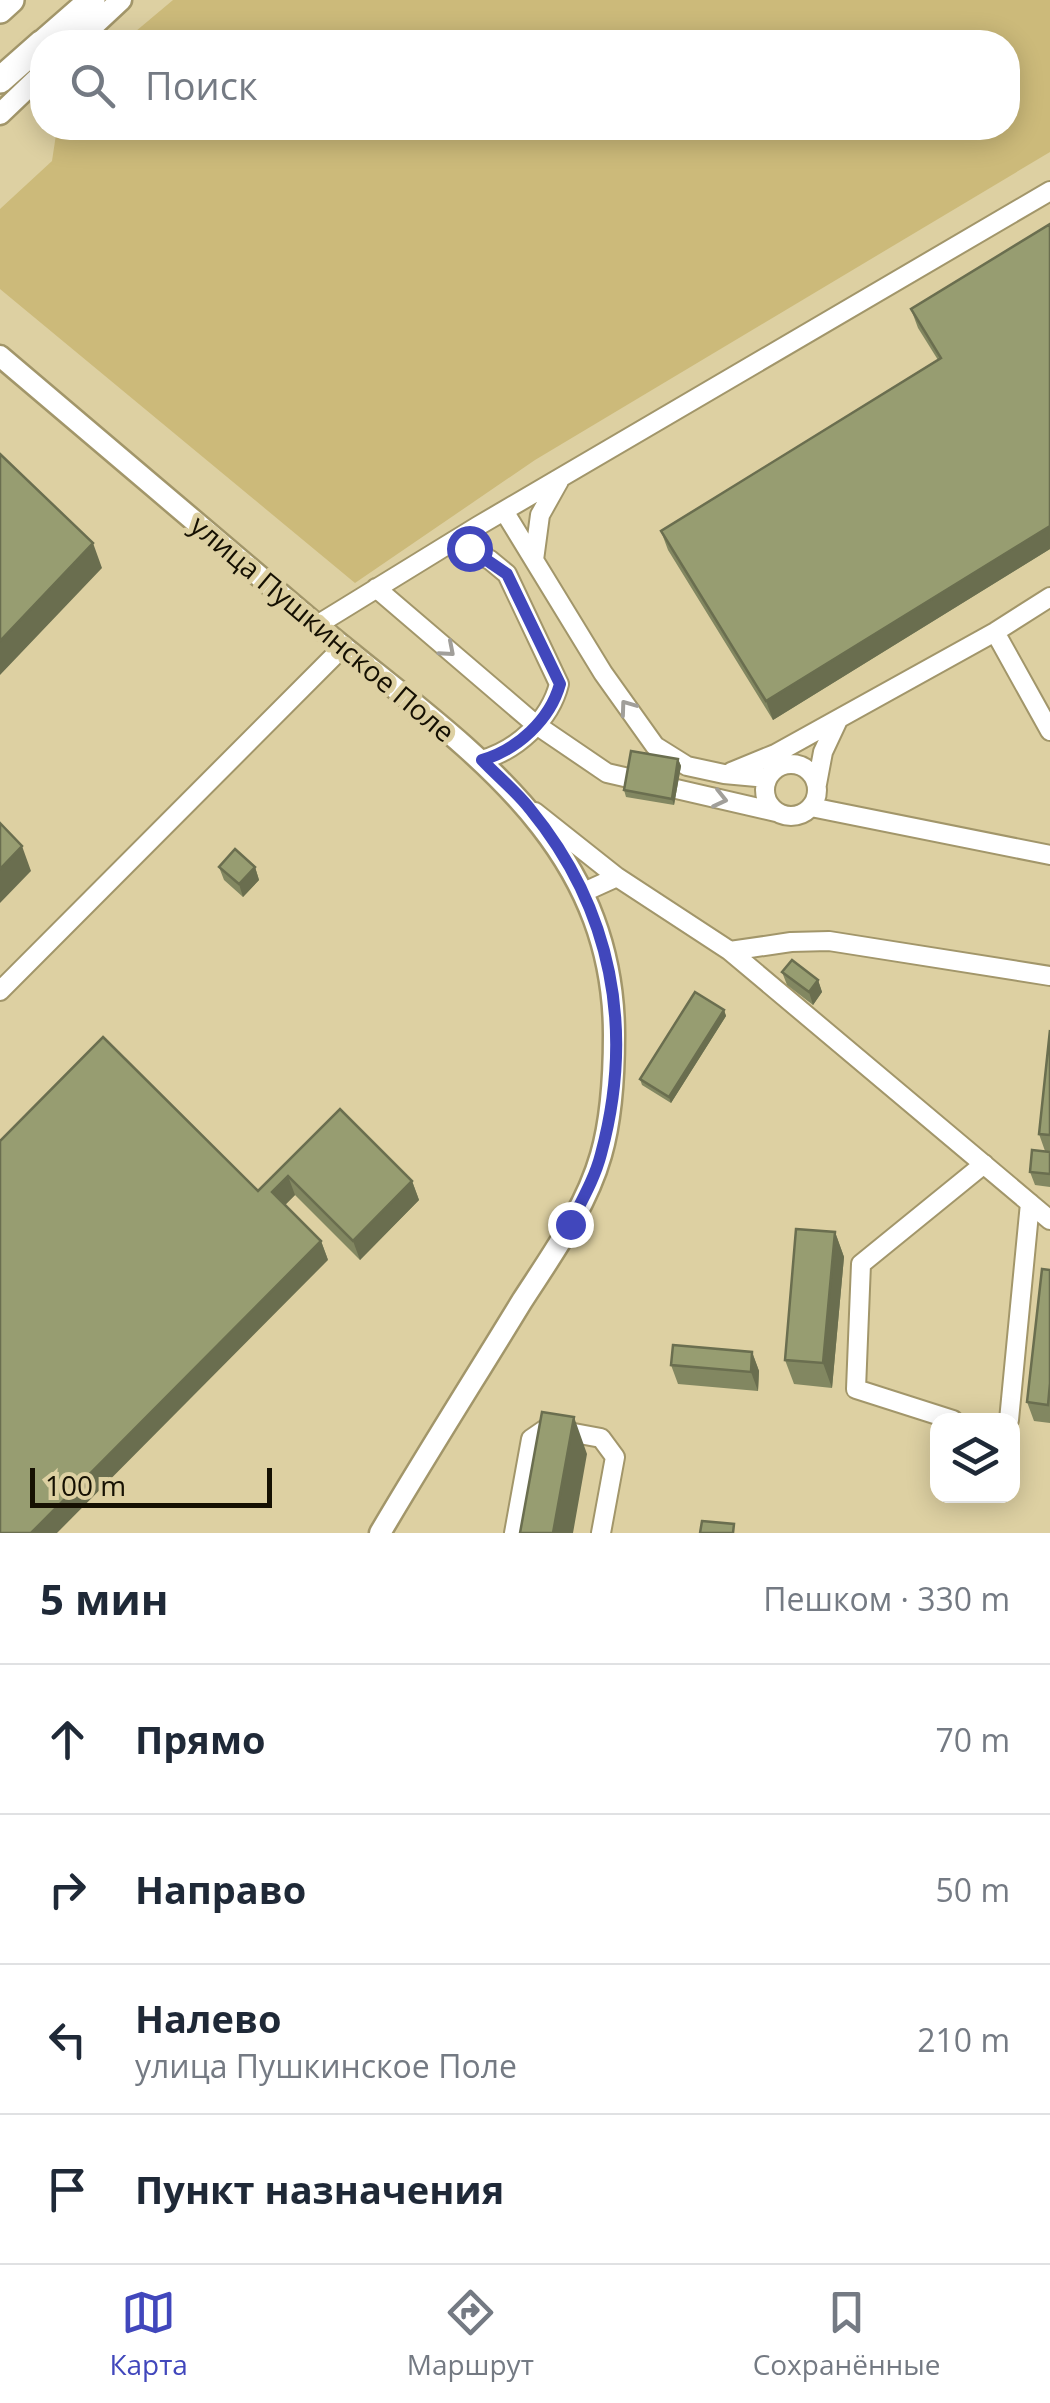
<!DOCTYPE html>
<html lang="ru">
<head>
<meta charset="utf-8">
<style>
  body { margin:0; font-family:"Open Sans",sans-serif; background:#f6f6f7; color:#1f2937 }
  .controls { position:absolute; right:30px; bottom:30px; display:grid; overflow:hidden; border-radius:20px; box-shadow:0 5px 25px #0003 }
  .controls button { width:90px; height:90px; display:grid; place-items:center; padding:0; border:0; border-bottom:2px solid #e0e1e3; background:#fff; color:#1f2937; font:50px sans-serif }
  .scale { position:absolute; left:30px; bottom:25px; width:242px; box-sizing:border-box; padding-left:10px; border:5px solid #151002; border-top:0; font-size:28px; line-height:35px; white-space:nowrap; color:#151002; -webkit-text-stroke:8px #ddd0a2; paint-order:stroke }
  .stop { position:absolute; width:30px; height:30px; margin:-22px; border:8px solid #4147bc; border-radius:50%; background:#fff }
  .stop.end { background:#4147bc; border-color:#fff; box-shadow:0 2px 10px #0008 }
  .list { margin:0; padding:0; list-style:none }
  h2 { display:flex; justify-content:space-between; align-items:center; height:130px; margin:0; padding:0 40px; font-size:42px }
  h2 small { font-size:32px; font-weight:400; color:#747a83 }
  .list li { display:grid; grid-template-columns:65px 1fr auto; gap:30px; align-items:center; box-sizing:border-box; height:150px; padding:0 40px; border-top:2px solid #e0e1e3 }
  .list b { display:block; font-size:38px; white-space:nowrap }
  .list p { margin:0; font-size:32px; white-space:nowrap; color:#747a83 }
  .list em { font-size:32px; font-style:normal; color:#747a83 }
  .icon { flex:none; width:55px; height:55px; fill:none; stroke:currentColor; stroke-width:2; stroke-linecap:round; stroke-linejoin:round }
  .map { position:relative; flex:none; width:1050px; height:1533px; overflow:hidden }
  .search { position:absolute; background:#fff; box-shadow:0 5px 25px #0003; left:30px; right:30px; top:30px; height:110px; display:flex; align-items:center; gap:25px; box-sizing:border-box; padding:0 35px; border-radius:40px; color:#747a83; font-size:38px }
  .sheet { height:730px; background:#fff }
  nav { display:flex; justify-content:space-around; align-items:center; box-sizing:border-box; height:140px; border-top:2px solid #e0e1e3; background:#fff; font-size:28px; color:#747a83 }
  nav a { display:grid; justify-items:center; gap:5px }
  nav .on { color:#4147bc }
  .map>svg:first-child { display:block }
  .grass { fill:#ccba7a }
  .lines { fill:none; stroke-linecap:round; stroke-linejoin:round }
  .minor-casing { stroke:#a2966a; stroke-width:22 }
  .major-casing { stroke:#a2966a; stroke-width:25 }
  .highway-casing { stroke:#a2966a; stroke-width:30 }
  .minor { stroke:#fff; stroke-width:18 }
  .major { stroke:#fff; stroke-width:20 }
  .highway { stroke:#fff; stroke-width:25 }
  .wall { fill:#828761 }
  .shaded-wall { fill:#6a6e4f }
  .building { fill:#979d71; stroke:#6a6e4f; stroke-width:2.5 }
  .oneway { stroke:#a19f9a }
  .route { stroke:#4147bc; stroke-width:12 }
  .labels { text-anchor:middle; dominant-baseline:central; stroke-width:10; stroke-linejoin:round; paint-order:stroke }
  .street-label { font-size:28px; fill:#151002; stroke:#ddd0a2 }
</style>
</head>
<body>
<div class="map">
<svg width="1050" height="1533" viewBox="0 0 1050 1533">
  <rect width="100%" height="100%" fill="#ddd0a2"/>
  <path class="grass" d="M173,0H1050V152L535,460L355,583L0,289V209L52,161L57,128H1008V42H123Z"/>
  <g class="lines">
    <g class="minor-casing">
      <path id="minor" d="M504,511L603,673L655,746L687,766L724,774L768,778
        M452,542L490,560L507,574L559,684C550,720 517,750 482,760
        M534,560L540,515L559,481
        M376,588L535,724L607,773L776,812
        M317,625L478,526L1050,191
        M995,632L1050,731
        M765 790a26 26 0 1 1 52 0a26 26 0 1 1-52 0Z
        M731,772L775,754L995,632L1050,597
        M817,784L823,752L838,720
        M811,807L1050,855
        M535,812L617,877L730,951L791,942L829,941L1050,976
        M584,892L617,877
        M730,951L1050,1220
        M0,991L343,647
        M953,1420L856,1389L861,1264L984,1164
        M1009,1420L1030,1203
        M514,1533L531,1439L547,1428L601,1438L615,1457L601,1533"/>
    </g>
    <g class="major-casing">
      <path id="major" d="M76,42L121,0
        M0,114L42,74
        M0,356C104,444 207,532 311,620C450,738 614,831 614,1035C614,1075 612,1117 601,1155C586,1208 551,1256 522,1301C475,1378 426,1455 380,1533"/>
    </g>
    <g class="highway-casing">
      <path id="highway" d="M0,10L11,0
        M44,42L92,0
        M0,80L42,43"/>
    </g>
    <use href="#minor" class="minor"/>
    <use href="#major" class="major"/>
    <use href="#highway" class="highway"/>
  </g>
  <path class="wall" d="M1050,224V549L773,720L668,550L661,531L938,360L918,328L911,309Z
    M678,759L681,766L674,805L626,797L624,790Z
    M219,867H255L259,880L243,897L224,880Z
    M782,972L818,980L822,992L813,1005L787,985Z
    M724,1010L726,1016L671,1103L642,1085L640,1079Z
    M1050,1030V1187L1035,1185L1030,1172L1045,1151L1039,1134Z
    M340,1109L412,1181L419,1200L360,1260L295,1195L285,1205L321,1241L328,1260L258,1191Z
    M835,1232L844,1257L832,1388L794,1384L785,1360Z
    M1050,1270V1423L1034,1421L1027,1402Z
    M752,1352L759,1371L758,1391L678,1384L671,1365Z"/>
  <path class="shaded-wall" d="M1050,526V549L773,720L766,701Z
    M93,543L102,568L0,675V641Z
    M678,759L681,766L674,805L672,799Z
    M22,846L31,871L0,903V869Z
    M255,867L259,880L243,897L239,884Z
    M818,980L822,992L813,1005L809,992Z
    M724,1010L726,1016L671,1103L669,1097Z
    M288,1176L295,1195L279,1211L272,1192Z
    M412,1181L419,1200L360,1260L353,1241Z
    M835,1232L844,1257L832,1388L823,1363Z
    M321,1241L328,1260L57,1533H31Z
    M752,1352L759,1371L758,1391L751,1372Z
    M574,1417L587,1454L573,1533H553Z"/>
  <path class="building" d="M1050,224V526L766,701L661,531L941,358L911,309Z
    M0,454L93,543L0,641Z
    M631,751L678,759L672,799L624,790Z
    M0,823L22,846L0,869Z
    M235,849L255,867L239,884L219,867Z
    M792,960L818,980L809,992L782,972Z
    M695,992L724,1010L669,1097L640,1079Z
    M1050,1030V1135L1039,1134Z
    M103,1037L258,1191L340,1109L412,1181L353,1241L288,1176L272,1192L321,1241L31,1533H0V1141Z
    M1032,1150L1050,1152V1174L1030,1172Z
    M796,1229L835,1232L823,1363L785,1360Z
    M1042,1269L1050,1270V1383L1048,1405L1027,1402Z
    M673,1345L752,1352L751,1372L671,1365Z
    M542,1412L574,1417L553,1533H520Z
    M702,1521L734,1524L733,1533H700Z"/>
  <defs><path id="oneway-chevron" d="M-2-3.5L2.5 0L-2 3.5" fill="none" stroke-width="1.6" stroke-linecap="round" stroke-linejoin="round" transform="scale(2.5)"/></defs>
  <g class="oneway">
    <use href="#oneway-chevron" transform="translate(448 650) rotate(41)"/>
    <use href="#oneway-chevron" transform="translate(627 707) rotate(-126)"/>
    <use href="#oneway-chevron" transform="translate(720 799) rotate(13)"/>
  </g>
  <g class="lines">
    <path class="route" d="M469,548L507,574L560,684C550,720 517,750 482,760C497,776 516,791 530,809C612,909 635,1029 601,1154C595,1178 581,1202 570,1224"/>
  </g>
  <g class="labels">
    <g class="street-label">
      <text transform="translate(323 628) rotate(40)">улица Пушкинское Поле</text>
    </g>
  </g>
</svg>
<div class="controls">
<button><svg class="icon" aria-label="layers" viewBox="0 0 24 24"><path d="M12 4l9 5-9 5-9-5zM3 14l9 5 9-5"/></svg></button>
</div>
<div class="scale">100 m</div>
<div class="stop" style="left:469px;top:548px"></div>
<div class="stop end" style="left:570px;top:1224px"></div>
<div class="search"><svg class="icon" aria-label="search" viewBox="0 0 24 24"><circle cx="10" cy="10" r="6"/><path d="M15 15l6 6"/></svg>Поиск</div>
</div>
<section class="sheet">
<h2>5 мин<small>Пешком · 330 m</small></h2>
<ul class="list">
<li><svg class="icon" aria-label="ahead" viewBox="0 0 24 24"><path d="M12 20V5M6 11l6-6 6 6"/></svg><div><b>Прямо</b></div><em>70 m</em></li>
<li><svg class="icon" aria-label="right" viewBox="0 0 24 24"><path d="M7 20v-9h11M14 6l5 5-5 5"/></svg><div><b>Направо</b></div><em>50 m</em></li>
<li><svg class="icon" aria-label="left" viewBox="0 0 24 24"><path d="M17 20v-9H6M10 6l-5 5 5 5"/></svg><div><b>Налево</b><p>улица Пушкинское Поле</p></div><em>210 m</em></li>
<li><svg class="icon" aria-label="arrive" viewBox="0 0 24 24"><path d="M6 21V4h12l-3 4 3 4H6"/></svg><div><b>Пункт назначения</b></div></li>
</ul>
</section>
<nav>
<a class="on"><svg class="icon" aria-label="map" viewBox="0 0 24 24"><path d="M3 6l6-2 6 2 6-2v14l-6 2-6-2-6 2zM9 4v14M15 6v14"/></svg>Карта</a>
<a><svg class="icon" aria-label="directions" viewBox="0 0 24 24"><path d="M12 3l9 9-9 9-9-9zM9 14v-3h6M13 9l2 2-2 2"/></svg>Маршрут</a>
<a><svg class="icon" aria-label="saved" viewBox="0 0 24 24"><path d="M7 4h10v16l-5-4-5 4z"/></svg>Сохранённые</a>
</nav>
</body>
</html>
